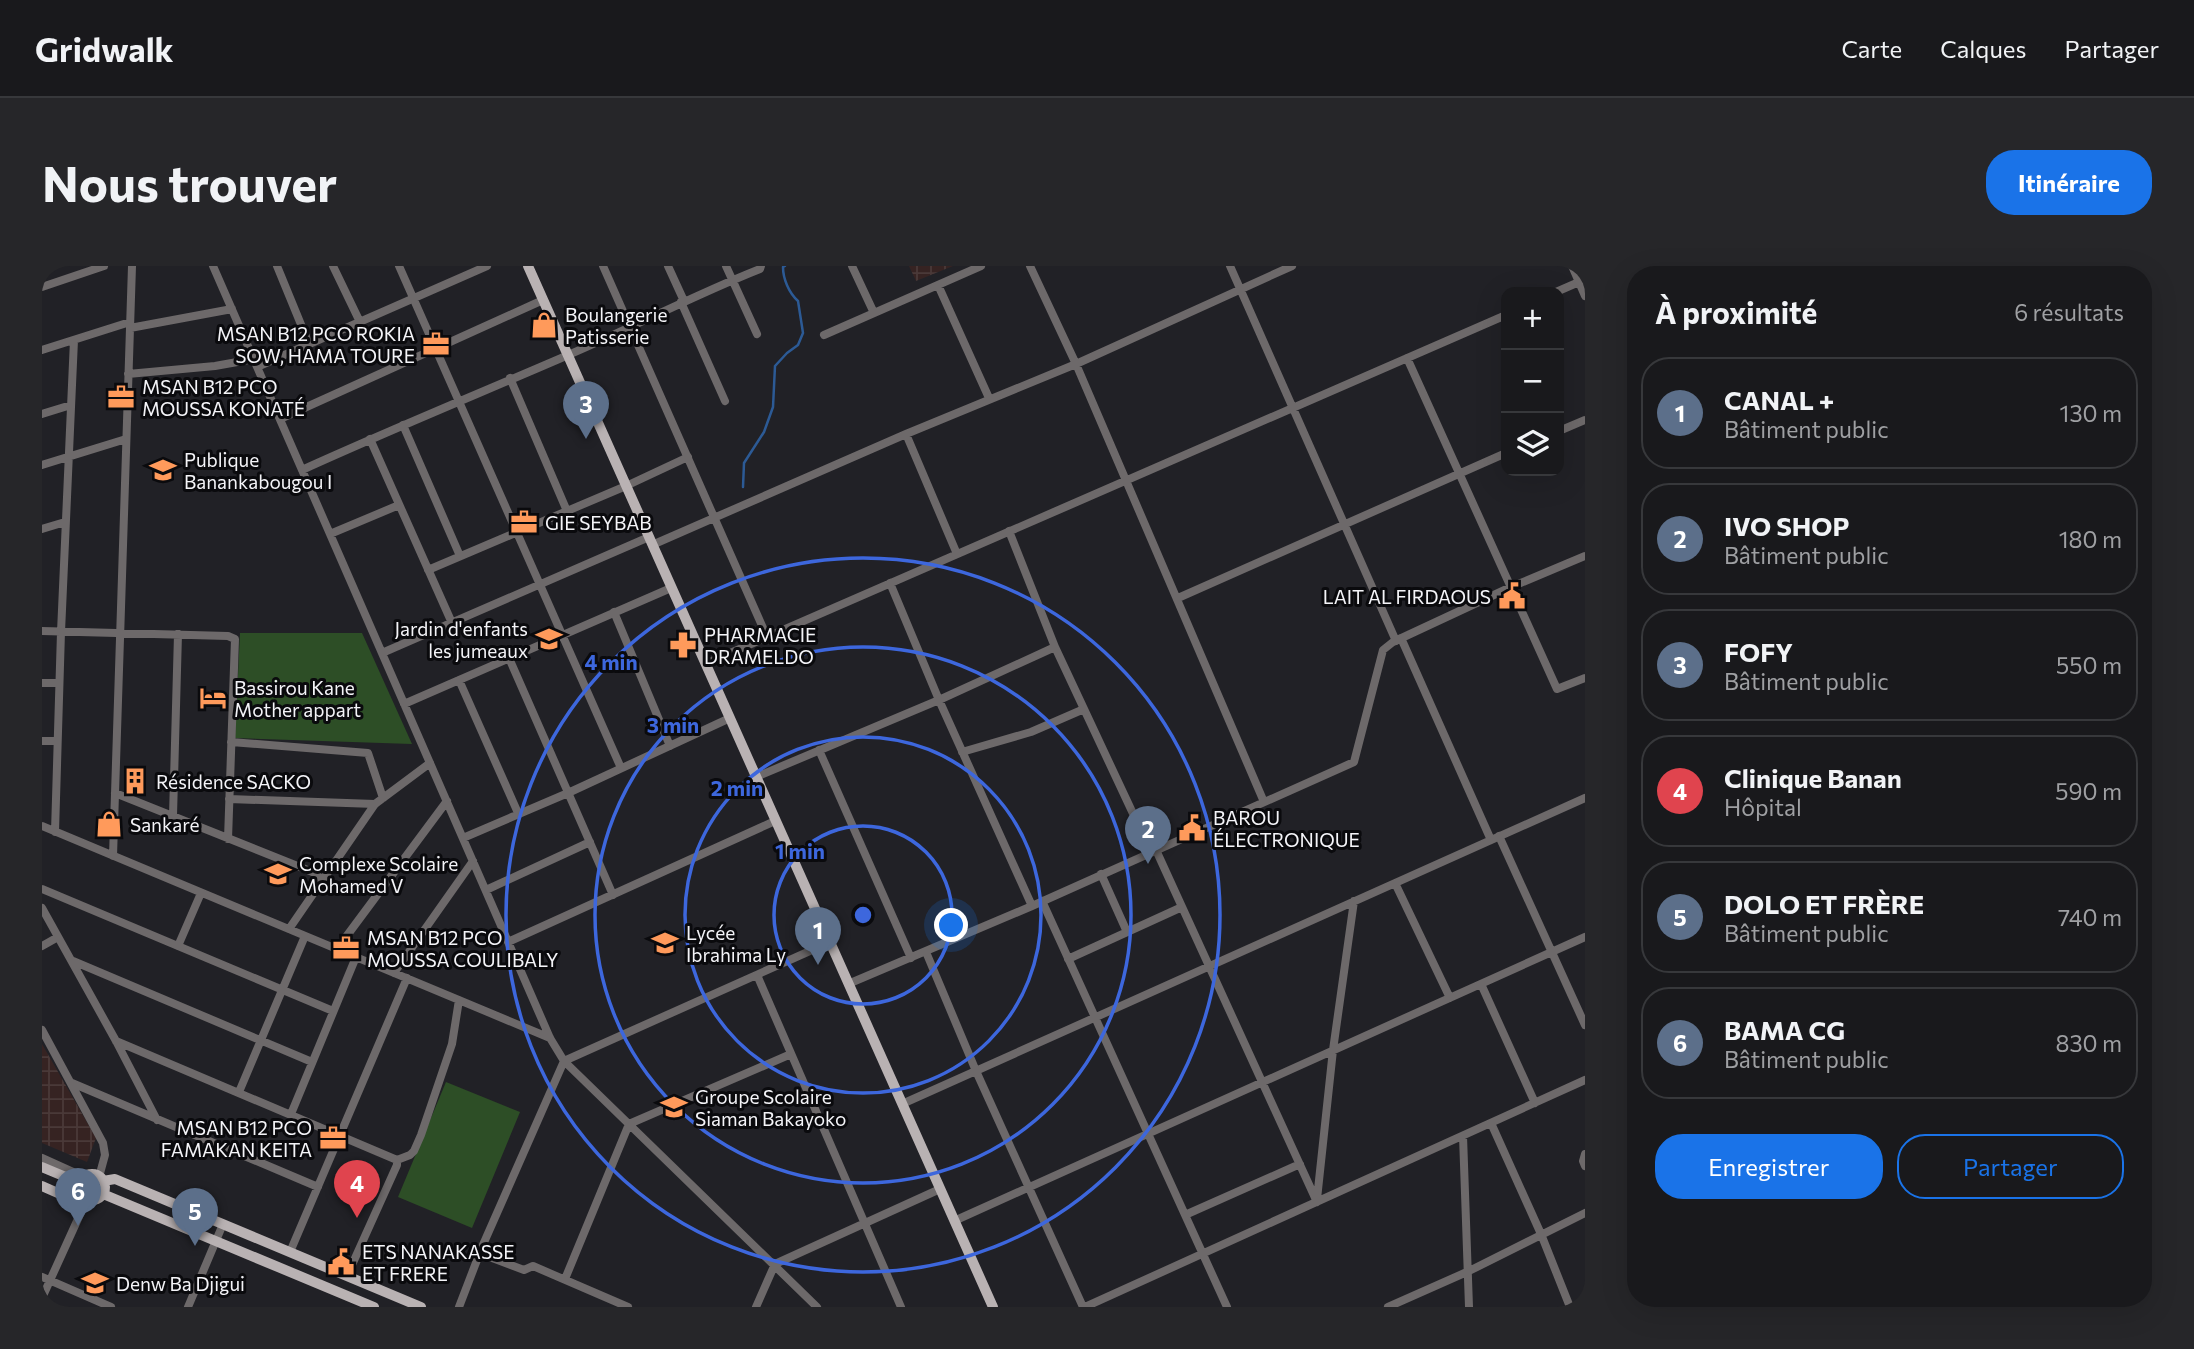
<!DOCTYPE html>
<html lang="fr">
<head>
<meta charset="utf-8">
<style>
  body { margin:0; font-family:Commissioner,sans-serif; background:#262629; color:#f1f3f6 }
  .controls { position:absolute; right:21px; top:21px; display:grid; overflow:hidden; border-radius:14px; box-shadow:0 7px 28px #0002 }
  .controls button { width:63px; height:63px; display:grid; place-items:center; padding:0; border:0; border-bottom:2px solid #37383b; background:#19191c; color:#f1f3f6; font:35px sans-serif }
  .you { position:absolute; left:910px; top:660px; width:24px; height:24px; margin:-18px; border:5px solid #fff; border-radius:50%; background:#1a73e8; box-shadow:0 0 0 10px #1a73e833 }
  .badge { display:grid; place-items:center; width:46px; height:46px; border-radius:50%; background:#1a73e8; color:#fff; font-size:23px; font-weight:700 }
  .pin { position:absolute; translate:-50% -58px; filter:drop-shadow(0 2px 4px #0008) }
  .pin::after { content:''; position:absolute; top:37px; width:24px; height:21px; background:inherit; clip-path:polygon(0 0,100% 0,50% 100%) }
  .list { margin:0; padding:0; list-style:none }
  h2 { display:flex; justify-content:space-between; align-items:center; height:91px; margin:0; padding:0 28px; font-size:30px }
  h2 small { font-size:23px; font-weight:400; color:#9fa0a3 }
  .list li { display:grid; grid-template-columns:46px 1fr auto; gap:21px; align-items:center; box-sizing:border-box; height:112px; margin:0 14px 14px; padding:0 14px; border:2px solid #37383b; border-radius:28px }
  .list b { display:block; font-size:26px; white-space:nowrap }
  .list p { margin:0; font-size:23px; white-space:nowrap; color:#9fa0a3 }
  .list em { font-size:23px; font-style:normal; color:#9fa0a3 }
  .actions { display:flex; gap:14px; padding:21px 28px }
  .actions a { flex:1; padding:16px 0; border:2px solid #1a73e8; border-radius:28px; text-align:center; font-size:24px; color:#1a73e8 }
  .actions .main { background:#1a73e8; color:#fff }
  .icon { flex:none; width:38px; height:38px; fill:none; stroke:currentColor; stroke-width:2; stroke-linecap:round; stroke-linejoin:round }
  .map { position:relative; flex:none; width:1543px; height:1041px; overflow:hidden; border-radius:28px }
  header { display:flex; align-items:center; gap:42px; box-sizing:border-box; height:98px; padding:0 35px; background:#19191c; border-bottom:2px solid #37383b }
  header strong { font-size:33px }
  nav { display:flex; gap:38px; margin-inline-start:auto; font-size:24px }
  .intro { display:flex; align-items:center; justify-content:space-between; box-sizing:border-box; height:168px; padding:0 42px }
  h1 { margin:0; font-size:49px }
  .button { padding:18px 32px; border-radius:28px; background:#1a73e8; color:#fff; font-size:24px; font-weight:700 }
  main { display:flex; gap:42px; padding:0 42px }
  aside { flex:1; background:#19191c; border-radius:28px; box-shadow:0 7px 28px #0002 }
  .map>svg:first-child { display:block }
  .industrial { fill:url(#industrial-grid) }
  .pitch { fill:#2d4e26 }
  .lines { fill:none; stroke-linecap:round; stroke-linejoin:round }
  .stream { stroke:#2c5a95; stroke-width:2.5 }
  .minor { stroke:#6d696a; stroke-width:8 }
  .major { stroke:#b9b2b3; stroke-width:10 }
  .ring { fill:none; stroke:#3d67dd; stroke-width:3.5 }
  .labels { text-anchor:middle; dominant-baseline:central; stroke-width:6; stroke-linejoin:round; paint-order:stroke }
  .poi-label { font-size:19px; fill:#f4f4f8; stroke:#0a0a0d; text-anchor:start }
  .centre { fill:#3d67dd; stroke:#0a0a0d; stroke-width:3.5 }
  .ring-label { font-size:21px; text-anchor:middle; font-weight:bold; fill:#3d67dd; stroke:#0a0a0d; stroke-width:6; stroke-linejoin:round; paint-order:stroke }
</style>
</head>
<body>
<header>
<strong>Gridwalk</strong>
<nav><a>Carte</a><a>Calques</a><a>Partager</a></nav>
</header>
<div class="intro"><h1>Nous trouver</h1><a class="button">Itinéraire</a></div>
<main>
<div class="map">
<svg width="1543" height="1041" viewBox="0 0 1543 1041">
  <defs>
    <pattern id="industrial-grid" width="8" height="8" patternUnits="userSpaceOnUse" patternTransform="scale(1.75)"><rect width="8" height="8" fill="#362322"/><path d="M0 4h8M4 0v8" fill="none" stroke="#4a3938"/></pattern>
  </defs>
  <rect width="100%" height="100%" fill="#212126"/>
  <path class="industrial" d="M867,0H911L874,15Z
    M0,778L54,872L45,896L0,877Z"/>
  <path class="pitch" d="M198,367H320L370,478L193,472Z
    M404,816L478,846L430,962L356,931Z"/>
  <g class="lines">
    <path class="stream" d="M701,221L702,197L722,166L731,141L733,100L745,87L756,79L761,67L756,35C747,27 741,13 741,1L743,0"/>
    <path class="minor" d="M171,0L508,772L522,795L775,1041
      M235,0L267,78
      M291,0L318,56
      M357,0L579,502
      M561,0L725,371
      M626,0L642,35
      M684,0L715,68
      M810,0L832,47
      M988,0L1034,98L1222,536
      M1188,0L1354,375
      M1530,0L1543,30
      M896,19L947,132
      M0,21L62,0
      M1514,26L1537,16
      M639,36L683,135
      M88,62L190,43
      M782,69L939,0
      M0,84L88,56
      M1365,92L1515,423L1543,412
      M215,101L445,0
      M86,108L173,100L212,93
      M468,112L525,245
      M0,148L29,139
      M238,153L501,34
      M361,159L418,290
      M1517,165L1543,154
      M864,168L915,288
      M328,173L410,357
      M0,199L84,173
      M260,204C348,164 436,128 524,90C590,62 652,29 718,3L719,0
      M0,263L23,256
      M967,265L1013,381L1109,586
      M288,268L357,239
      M610,279L864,168L1034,98L1250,0
      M386,304L584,220L646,191
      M848,317L897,434L990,640
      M1136,332L1464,187
      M572,346L628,480
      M0,365L186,370L193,373L186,573
      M1359,372L1449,574
      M340,387L607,271
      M467,392L571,629
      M663,398L1464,49
      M417,414L476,547
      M0,417H17
      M362,438L629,322
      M0,475H15
      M189,476L326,487L341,532
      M777,484L869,692
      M920,486L989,466L1042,443
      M714,511L897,434L1013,381
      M73,527L273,607L280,614
      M187,533L333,538
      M131,550L136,368
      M0,560L508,772
      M13,566L19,366L32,74
      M1457,570L1543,759
      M421,572L526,527L688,452
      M1114,584L1275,936
      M71,590L90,0
      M1059,608L1085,666
      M1353,617L1408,732
      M0,623L291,745
      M444,624L548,576
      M1000,635L1185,1041
      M0,642L74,775L115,854
      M247,663L333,538L388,497
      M466,676L733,555
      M0,680L16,671
      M136,680L159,627
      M295,683L405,535
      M884,686L934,805L1041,1041
      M1026,693L1140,641
      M31,695L270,796
      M352,707L431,595
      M715,709L859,1041
      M806,718L990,640L1312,496L1341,384L1351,376L1469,321L1543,290
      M1439,718L1493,837
      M0,764L61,877L63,889L57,911
      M74,775L355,894V899L305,1010
      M30,817L276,921
      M197,826L263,670
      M860,838L1543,532
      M249,848L314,691
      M1449,857L1499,968L1528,1041
      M1421,870L1427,1041
      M1543,888L1541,895L1543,900
      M0,892L42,911
      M355,894L368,889L372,885L379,869L410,778L417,734
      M1275,933L1291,784L1312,635
      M1143,949L1258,898
      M912,955L1543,671
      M248,986L365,712
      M437,987L482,1004L491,1000L586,1041
      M0,1011L69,1041
      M523,1013L587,858L749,788
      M0,1032L45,933
      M146,1041L181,958
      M417,1041L440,981L522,795L788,676
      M714,1041L733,998L898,923
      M1043,1041L1543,814
      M1346,1041L1427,1005L1543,947"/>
    <path class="major" d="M486,0L951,1041
      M0,901L38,917
      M37 921a13 13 0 1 1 26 0a13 13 0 1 1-26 0Z
      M61,915L73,913L379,1041
      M0,920L27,932L39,929
      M61,928L332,1041"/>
  </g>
  <g class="ring">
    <circle cx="821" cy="649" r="89"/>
    <circle cx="821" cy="649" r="178"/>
    <circle cx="821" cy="649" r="268"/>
    <circle cx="821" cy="649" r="357"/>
  </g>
  <defs>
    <g id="shop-bare" transform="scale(2.1)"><path d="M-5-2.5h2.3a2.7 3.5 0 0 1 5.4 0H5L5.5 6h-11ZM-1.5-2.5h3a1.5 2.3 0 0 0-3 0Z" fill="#ff9a5b" stroke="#0a0a0d" stroke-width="2.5" paint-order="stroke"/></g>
    <g id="office-bare" transform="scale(2.1)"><path d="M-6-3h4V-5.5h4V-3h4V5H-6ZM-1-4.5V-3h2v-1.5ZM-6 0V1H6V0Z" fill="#ff9a5b" stroke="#0a0a0d" stroke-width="2.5" paint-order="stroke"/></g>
    <g id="school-bare" transform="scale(2.1)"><path d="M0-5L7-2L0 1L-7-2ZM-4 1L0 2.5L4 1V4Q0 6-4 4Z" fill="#ff9a5b" stroke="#0a0a0d" stroke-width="2.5" paint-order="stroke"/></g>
    <g id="civic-bare" transform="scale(2.1)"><path d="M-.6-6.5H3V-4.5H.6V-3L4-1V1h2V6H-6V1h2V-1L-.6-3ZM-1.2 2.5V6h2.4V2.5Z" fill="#ff9a5b" stroke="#0a0a0d" stroke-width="2.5" paint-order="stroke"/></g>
    <g id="pharmacy-bare" transform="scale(2.1)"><path d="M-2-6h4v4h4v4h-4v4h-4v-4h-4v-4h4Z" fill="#ff9a5b" stroke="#0a0a0d" stroke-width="2.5" paint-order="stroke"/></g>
    <g id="hotel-bare" transform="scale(2.1)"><path d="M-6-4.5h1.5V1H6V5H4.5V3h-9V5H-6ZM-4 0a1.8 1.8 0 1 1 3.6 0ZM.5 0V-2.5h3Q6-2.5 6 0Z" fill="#ff9a5b" stroke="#0a0a0d" stroke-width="2.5" paint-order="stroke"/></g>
    <g id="building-bare" transform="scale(2.1)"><path d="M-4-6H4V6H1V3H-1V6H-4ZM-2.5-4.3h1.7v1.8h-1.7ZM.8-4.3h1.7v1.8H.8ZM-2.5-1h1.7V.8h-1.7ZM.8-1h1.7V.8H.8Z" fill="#ff9a5b" stroke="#0a0a0d" stroke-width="2.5" paint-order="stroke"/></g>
  </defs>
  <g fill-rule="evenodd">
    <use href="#shop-bare" x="502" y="59"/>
    <use href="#office-bare" x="394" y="78"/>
    <use href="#office-bare" x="79" y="131"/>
    <use href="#school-bare" x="121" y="204"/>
    <use href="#office-bare" x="482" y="256"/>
    <use href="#civic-bare" x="1470" y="330"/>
    <use href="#school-bare" x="507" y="373"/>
    <use href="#pharmacy-bare" x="641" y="379"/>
    <use href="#hotel-bare" x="171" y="432"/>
    <use href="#building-bare" x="93" y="515"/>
    <use href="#shop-bare" x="67" y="558"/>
    <use href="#civic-bare" x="1150" y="562"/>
    <use href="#school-bare" x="236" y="608"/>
    <use href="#school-bare" x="623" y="677"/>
    <use href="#office-bare" x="304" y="682"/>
    <use href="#school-bare" x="632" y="841"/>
    <use href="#office-bare" x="291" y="872"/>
    <use href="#civic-bare" x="299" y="996"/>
    <use href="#school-bare" x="53" y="1017"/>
  </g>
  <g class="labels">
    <g class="poi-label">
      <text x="523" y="48">Boulangerie<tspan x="523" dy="22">Patisserie</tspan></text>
      <text x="373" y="67" text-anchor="end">MSAN B12 PCO ROKIA<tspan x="373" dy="22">SOW, HAMA TOURE</tspan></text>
      <text x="100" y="120">MSAN B12 PCO<tspan x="100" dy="22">MOUSSA KONATÉ</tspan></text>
      <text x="142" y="193">Publique<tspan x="142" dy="22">Banankabougou I</tspan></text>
      <text x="503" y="256">GIE SEYBAB</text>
      <text x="1449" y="330" text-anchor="end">LAIT AL FIRDAOUS</text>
      <text x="486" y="362" text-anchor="end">Jardin d'enfants<tspan x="486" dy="22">les jumeaux</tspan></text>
      <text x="662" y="368">PHARMACIE<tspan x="662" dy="22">DRAMELDO</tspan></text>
      <text x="192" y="421">Bassirou Kane<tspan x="192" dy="22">Mother appart</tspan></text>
      <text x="114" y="515">Résidence SACKO</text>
      <text x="1171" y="551">BAROU<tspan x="1171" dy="22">ÉLECTRONIQUE</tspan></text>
      <text x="88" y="558">Sankaré</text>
      <text x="257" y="597">Complexe Scolaire<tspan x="257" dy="22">Mohamed V</tspan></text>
      <text x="644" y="666">Lycée<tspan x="644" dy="22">Ibrahima Ly</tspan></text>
      <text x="325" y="671">MSAN B12 PCO<tspan x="325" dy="22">MOUSSA COULIBALY</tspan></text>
      <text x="653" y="830">Groupe Scolaire<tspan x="653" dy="22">Siaman Bakayoko</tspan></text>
      <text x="270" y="861" text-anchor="end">MSAN B12 PCO<tspan x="270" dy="22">FAMAKAN KEITA</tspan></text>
      <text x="320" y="985">ETS NANAKASSE<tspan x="320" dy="22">ET FRERE</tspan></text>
      <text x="74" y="1017">Denw Ba Djigui</text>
    </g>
  </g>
  <circle cx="821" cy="649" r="10" class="centre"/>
  <g class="ring-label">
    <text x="569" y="404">4 min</text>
    <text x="631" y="467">3 min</text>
    <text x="695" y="530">2 min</text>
    <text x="758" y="593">1 min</text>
  </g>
</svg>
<div class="controls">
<button>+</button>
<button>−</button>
<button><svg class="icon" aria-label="layers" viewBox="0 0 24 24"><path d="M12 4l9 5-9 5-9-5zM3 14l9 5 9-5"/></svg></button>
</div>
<div class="you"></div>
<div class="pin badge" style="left:776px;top:699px;background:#5c6f8a">1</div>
<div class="pin badge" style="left:1106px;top:598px;background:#5c6f8a">2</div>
<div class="pin badge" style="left:544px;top:173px;background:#5c6f8a">3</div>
<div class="pin badge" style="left:315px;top:952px;background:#e0444e">4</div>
<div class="pin badge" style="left:153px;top:980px;background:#5c6f8a">5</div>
<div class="pin badge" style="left:36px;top:960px;background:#5c6f8a">6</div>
</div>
<aside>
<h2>À proximité<small>6 résultats</small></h2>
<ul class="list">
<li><span class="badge" style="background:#5c6f8a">1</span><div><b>CANAL +</b><p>Bâtiment public</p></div><em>130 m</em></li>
<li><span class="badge" style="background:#5c6f8a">2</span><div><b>IVO SHOP</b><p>Bâtiment public</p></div><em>180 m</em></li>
<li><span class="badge" style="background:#5c6f8a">3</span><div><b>FOFY</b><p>Bâtiment public</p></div><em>550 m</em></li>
<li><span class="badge" style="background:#e0444e">4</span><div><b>Clinique Banan</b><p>Hôpital</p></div><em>590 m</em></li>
<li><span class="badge" style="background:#5c6f8a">5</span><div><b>DOLO ET FRÈRE</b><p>Bâtiment public</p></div><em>740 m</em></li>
<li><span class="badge" style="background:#5c6f8a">6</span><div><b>BAMA CG</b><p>Bâtiment public</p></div><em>830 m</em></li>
</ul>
<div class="actions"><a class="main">Enregistrer</a><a>Partager</a></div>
</aside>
</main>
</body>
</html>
